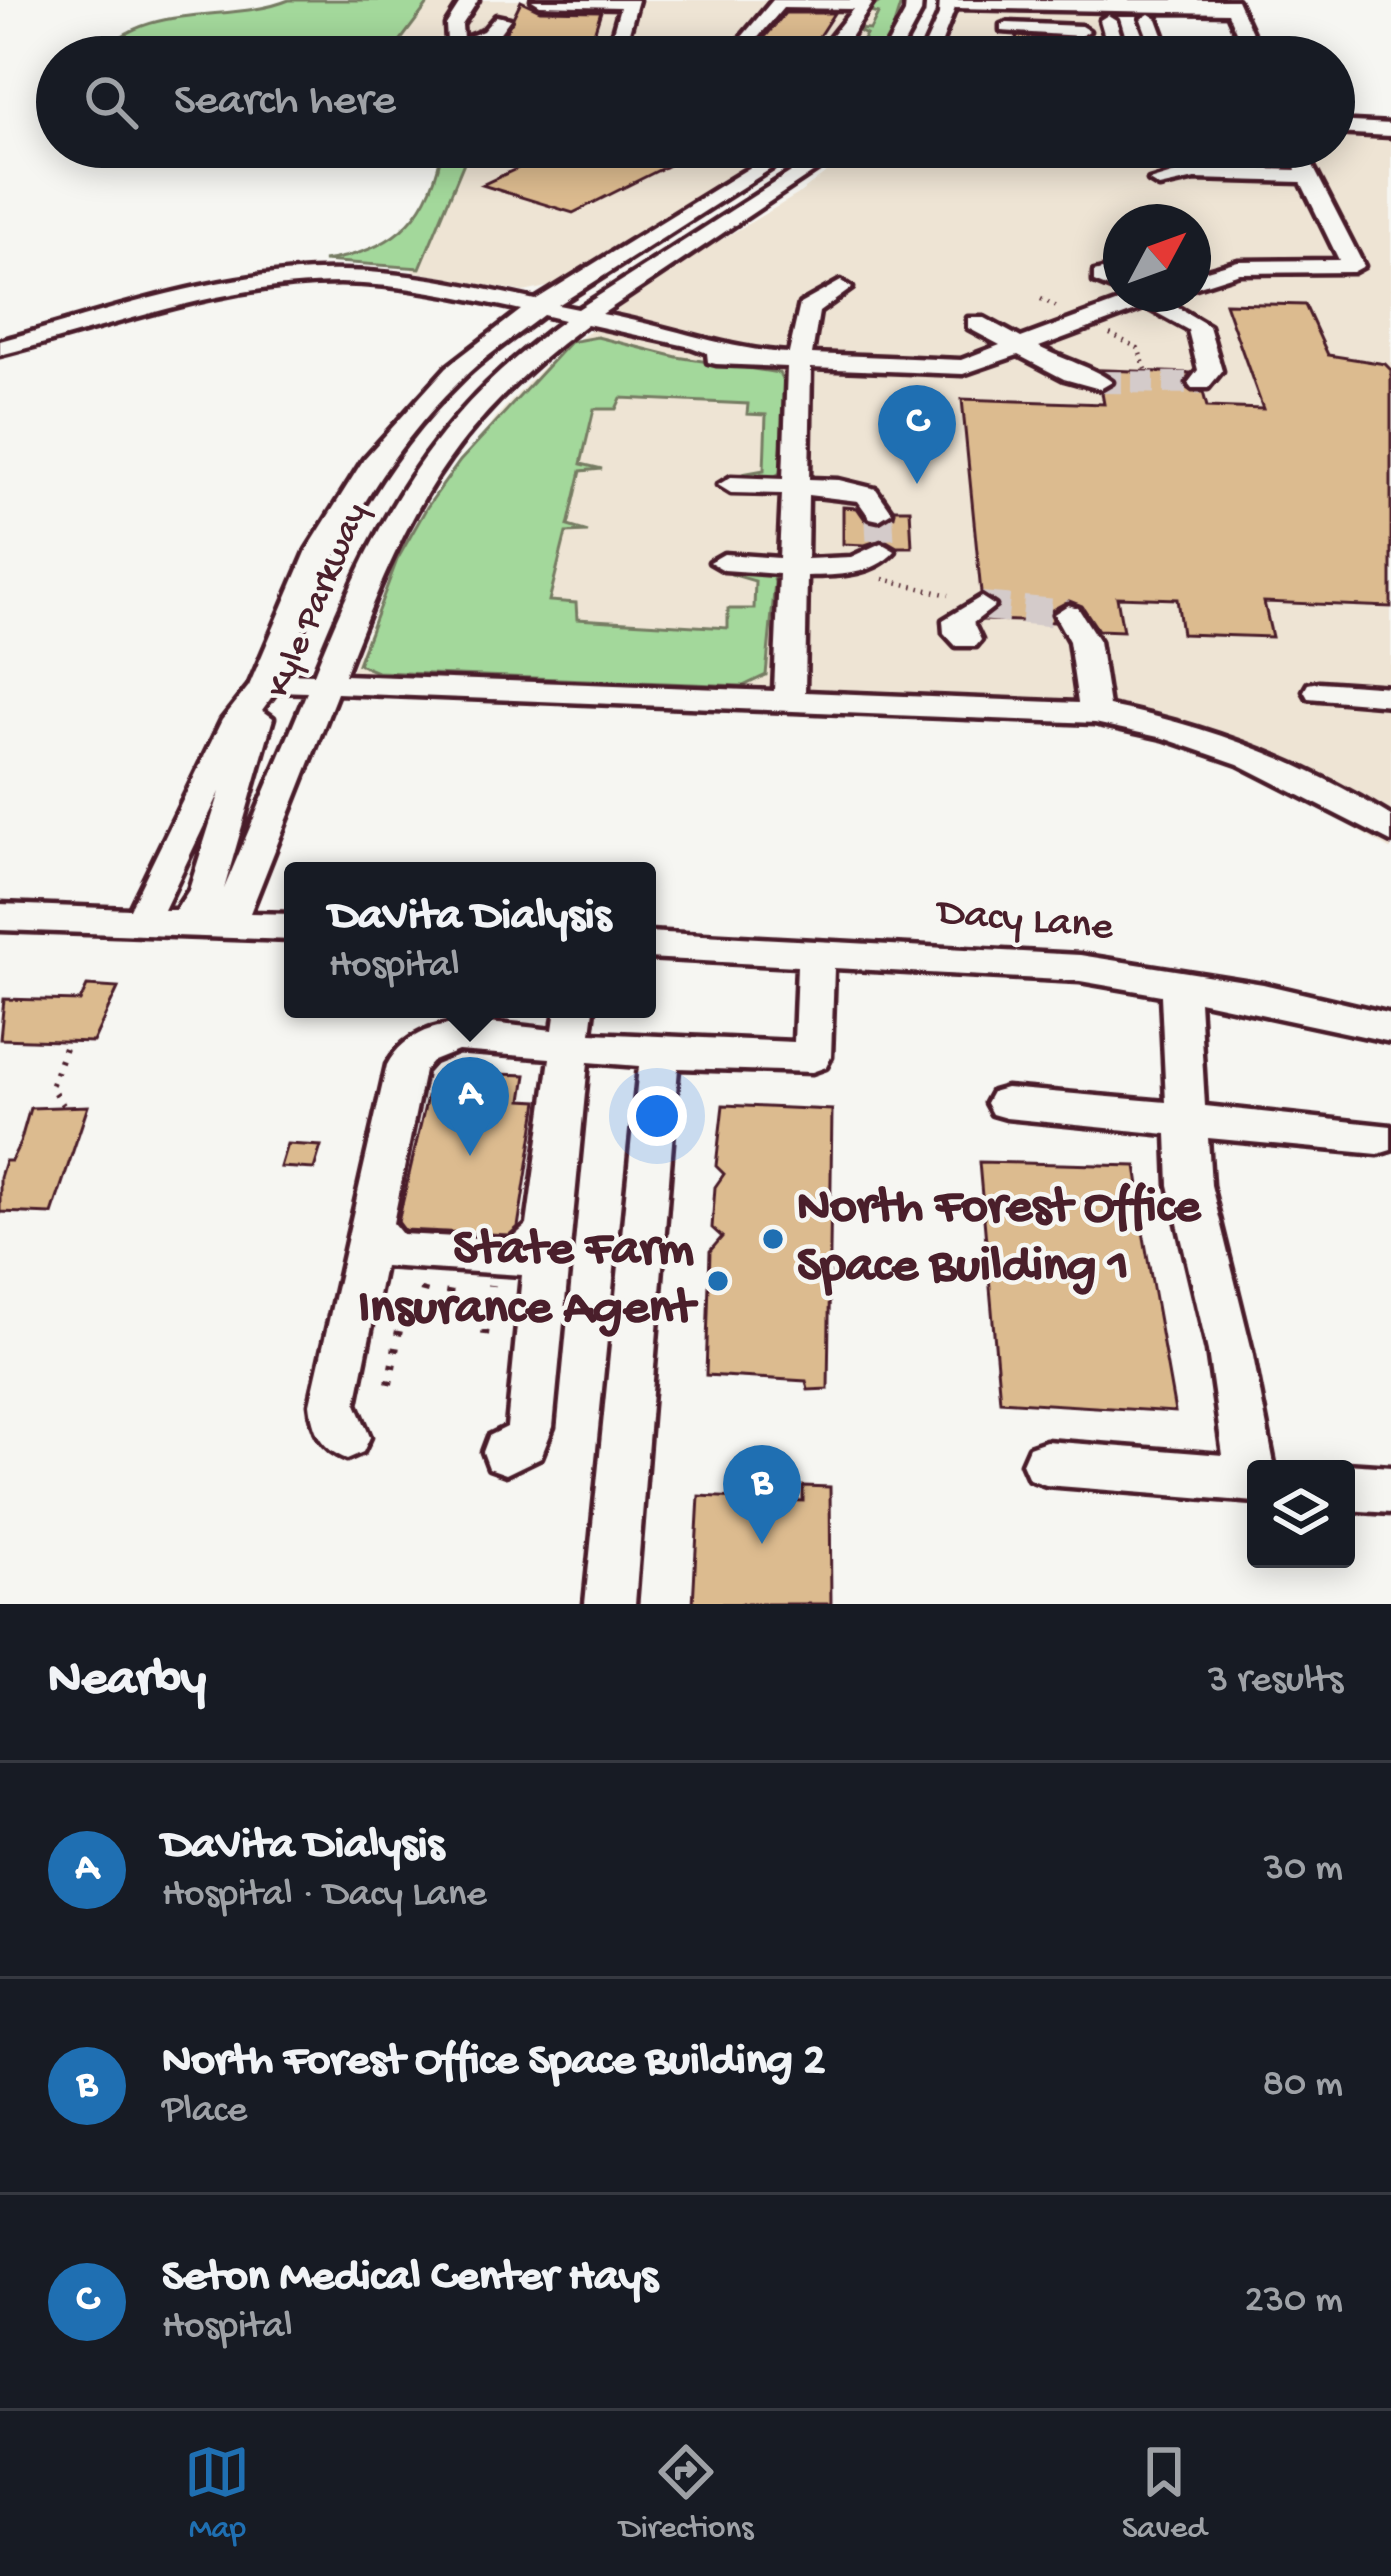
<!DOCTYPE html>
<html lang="en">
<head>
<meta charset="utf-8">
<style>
  body { margin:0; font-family:"Gochi Hand",sans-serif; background:#242831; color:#f1f3f6 }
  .controls { position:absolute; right:36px; bottom:36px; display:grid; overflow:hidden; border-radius:12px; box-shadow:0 6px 30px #0003 }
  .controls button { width:108px; height:108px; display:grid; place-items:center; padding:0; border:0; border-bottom:3px solid #363941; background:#171b24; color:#f1f3f6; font:60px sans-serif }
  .compass { position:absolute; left:1103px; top:204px; width:108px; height:108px; border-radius:50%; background:#171b24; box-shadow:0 6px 30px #0003; rotate:49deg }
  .you { position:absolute; left:657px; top:1116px; width:42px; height:42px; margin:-30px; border:9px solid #fff; border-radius:50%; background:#1a73e8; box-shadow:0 0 0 18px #1a73e833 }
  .badge { display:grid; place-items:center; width:78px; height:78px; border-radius:50%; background:#1f6fb2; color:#fff; font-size:39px; font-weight:700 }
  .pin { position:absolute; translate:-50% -99px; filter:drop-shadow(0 3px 6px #0008) }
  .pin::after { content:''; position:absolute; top:63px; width:42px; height:36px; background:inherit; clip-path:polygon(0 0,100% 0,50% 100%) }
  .popup { position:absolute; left:284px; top:862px; width:372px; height:156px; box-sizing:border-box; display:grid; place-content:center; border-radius:12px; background:#171b24; filter:drop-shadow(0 3px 9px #0005); font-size:39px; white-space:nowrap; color:#9ea1a6 }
  .popup b { font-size:45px; color:#f1f3f6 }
  .popup::after { content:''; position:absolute; left:50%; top:100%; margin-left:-24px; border:24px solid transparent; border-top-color:#171b24 }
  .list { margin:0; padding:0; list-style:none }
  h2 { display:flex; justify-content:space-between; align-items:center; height:156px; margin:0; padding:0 48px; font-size:51px }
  h2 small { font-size:39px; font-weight:400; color:#9ea1a6 }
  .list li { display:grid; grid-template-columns:78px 1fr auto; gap:36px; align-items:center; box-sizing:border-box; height:216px; padding:0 48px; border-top:3px solid #363941 }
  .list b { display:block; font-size:45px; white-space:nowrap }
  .list p { margin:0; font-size:39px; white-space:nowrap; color:#9ea1a6 }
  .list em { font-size:39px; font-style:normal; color:#9ea1a6 }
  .icon { flex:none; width:66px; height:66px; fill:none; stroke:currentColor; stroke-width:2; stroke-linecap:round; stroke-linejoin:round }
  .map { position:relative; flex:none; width:1391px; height:1604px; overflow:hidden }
  .search { position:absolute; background:#171b24; box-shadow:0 6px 30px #0003; left:36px; right:36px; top:36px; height:132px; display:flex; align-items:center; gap:30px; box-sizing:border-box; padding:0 42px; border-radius:66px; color:#9ea1a6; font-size:45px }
  .sheet { height:804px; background:#171b24 }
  nav { display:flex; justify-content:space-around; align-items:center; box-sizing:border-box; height:168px; border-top:3px solid #363941; background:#171b24; font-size:33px; color:#9ea1a6 }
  nav a { display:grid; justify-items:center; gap:6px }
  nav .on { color:#1f6fb2 }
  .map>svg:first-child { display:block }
  .built { fill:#eee4d4; fill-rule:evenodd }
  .green { fill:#a3d89b; stroke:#767c63; stroke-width:3 }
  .building { fill:#dcbb8f; stroke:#4a1f2b; stroke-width:3 }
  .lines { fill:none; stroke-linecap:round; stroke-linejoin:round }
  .minor-tunnel-far1 { stroke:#d4cbca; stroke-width:22; stroke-dasharray:22 10; stroke-linecap:butt }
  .minor-tunnel { stroke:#d4cbca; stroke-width:28; stroke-dasharray:28 14; stroke-linecap:butt }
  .minor-casing { stroke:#4a1f2b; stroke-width:9 }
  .path-far2 { stroke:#4a1f2b; stroke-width:4.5; stroke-dasharray:1.5 6; stroke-linecap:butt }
  .path-far1 { stroke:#4a1f2b; stroke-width:6; stroke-dasharray:3 9; stroke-linecap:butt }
  .path { stroke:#4a1f2b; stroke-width:8; stroke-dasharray:4.5 12; stroke-linecap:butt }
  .minor { fill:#f6f6f2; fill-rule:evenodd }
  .poi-dot { fill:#1f6fb2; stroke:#f6f6f2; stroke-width:4.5 }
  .labels { text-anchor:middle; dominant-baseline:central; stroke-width:9; stroke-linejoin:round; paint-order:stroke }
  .far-street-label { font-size:36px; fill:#4a1f2b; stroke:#f6f6f2 }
  .street-label { font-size:42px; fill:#4a1f2b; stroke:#f6f6f2 }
  .near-poi-label { font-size:51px; font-weight:bold; fill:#4a1f2b; stroke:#f6f6f2; text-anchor:start }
</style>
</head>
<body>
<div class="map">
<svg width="1391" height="1604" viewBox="0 0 1391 1604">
  <rect width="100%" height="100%" fill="#f6f6f2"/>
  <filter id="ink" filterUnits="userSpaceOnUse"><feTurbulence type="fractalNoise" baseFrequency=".00833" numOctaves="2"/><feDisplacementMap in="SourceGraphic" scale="24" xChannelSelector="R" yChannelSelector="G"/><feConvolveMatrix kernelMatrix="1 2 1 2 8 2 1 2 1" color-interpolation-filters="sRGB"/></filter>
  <g filter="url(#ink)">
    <path class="built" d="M431,0H902L890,38L875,57H290L294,51L389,56Z
      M962,0H1237L1245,12L1106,13L1112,57H942Z
      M1334,132L1391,135V850L1276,783L1186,748L1099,728L1044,722L342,694L397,560L427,507L498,415L542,368L663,274L797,195L861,147H1334ZM1121,222H1193V294H1121Z
      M463,147H782L551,286L524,292L412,271Z"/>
    <path class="green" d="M289,0H431L389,56L100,57C140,0 232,24 289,0Z
      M883,0H902L890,38L875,57H825L854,54L866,35L855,29L870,30L878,14L866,11Z
      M433,147H494L465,160L420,268L323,261C388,252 427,223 441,155Z
      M597,337L677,357L779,373L785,384L780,473L769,480L742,474L764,470L766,415L747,414L748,404L621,398L616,409H594L581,464L602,469L581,471L568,526L588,532L566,533L549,601L576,603L577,619L728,628V609H754L755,581L734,575L747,569L772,573L775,582L766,675L743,686L377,672L358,664L397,560L427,507L460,461L570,342Z"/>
    <path class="building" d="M521,1L540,10L601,11L588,52L497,50Z
      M785,13H834L814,44L760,43Z
      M1016,36L1070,40L1075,57H1021Z
      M563,147H644L683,158L573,213L482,185Z
      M1225,303L1305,305L1328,355L1385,364L1391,370V607L1264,602L1272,637L1182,634L1177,599L1117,597L1123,631L1098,630L1082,606L1069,601L1052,610L1053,622L985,620L1000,606L981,593L962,399L1104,404L1102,393L1116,381L1103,370L1190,373L1184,386L1192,392H1203L1207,407L1263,409Z
      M843,507L857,508L866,521L878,524L894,516L895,509H910L912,547H897L883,539L865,545L843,544Z
      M87,986L118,988L93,1042L0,1039L4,999L80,1001Z
      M449,1072L526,1075L522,1100L538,1101L518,1227L509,1235L404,1230L398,1222L427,1097H443Z
      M723,1105L832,1110L828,1389L808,1390L806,1381L706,1375L710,1251L722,1237L712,1228L715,1187L724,1174L716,1166Z
      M88,1106L52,1214L0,1212V1177L5,1161H11L20,1143L30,1108Z
      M287,1144L321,1146L314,1169L280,1167Z
      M979,1162L1136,1166L1140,1192H1136L1175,1412L1000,1401Z
      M803,1486L830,1487L831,1604H693L699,1496L803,1501Z"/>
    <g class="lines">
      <path class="minor-tunnel-far1" d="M1100,382L1200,383"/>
      <path class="minor-tunnel" d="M879,512L881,551
        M981,606L1068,614"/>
      <g class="minor-casing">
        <path id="minor" d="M462,0H478L462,25L463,39L483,31L496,16L510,19L495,39L464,50V57H448L446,25Z
          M532,0H638L622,57H606L620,7L540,5Z
          M773,0H867L872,4L839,54L831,57H725ZM783,8L853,9L821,49L749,48Z
          M906,0H922L921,13L897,57H881L905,13Z
          M940,0H1237L1263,57H1247L1228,13L955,8L936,57H920L939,15Z
          M1149,14L1157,19L1171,57H1155L1141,19Z
          M1108,15L1116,20L1127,57H1111L1100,20Z
          M1007,23L1081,26L1089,31L1081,36L1001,31V25Z
          M1334,121L1391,124V136L1334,133Z
          M783,147H805L558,305L578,309L830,147H851L602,314C665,325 726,350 789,353L800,304L841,281L852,288L819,312L812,354L961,360L1000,345L968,328V318H984L1021,338L1129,298L1127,294H1171L1165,300L1209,326L1222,371L1208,388H1192L1188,383L1198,370L1188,330L1146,307L1039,347C1061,359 1094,367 1112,382L1100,389L1064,379L1018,355L963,374L811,368L809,479L839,480L876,489L892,512L879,520L870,518L858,501L808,495L807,559L851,557L881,543L895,551C873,576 838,575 807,576L805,692L1078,703L1069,641L1054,614L1068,605L1078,608L1099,641L1109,706C1210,726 1304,762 1391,816V842L1238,764L1163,738L1095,723L337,693L250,913L293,914V940L0,930V904L130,909L222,720L249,686L307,550L364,459L447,367L521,310C462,297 401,284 340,283C223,283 112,327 0,355V341C111,310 227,268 343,271C408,272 472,286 535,300ZM543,315L564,320C427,419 376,521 314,674L285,673C331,558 372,467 462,379C486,355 516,336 543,315ZM587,324L691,347L707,353L708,362L716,364L787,367L783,479L731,477L718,485L731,493L782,494L779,558L724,554L710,562L724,570L779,574L774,691L344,675C406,515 446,429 587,324ZM276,691L307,692L224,889L273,718L262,710ZM220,792L189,890L176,910H164Z
          M1285,147H1303L1364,266L1353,272L1240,273L1193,288V274L1238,261L1339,260L1301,182L1195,179L1159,187L1149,181L1195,167L1296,170Z
          M1102,270L1121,278V293L1094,282V272Z
          M981,597L995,606L973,623L981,640L976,646H956L944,633L943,620Z
          M1319,682L1391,687V705L1308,698L1304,691L1308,684Z
          M647,932L1080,955L1263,984L1391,1014V1042L1199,1001L1205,1106L1391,1126V1150L1378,1154L1208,1138L1211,1185L1252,1351L1275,1469H1256V1502L1046,1485L1029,1479L1022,1463L1029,1447L1046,1441L1223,1455L1208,1351L1169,1185L1167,1134L1006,1118L992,1114L986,1103L992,1092L1006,1088L1166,1102L1161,995L1080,981L834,968L831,1057L826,1067L812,1072L678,1068L635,1604H585L639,1066L588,1062L553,1427L541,1457L506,1474L489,1468L483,1452L489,1436L507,1427L522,1275L384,1266L356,1404L370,1437L363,1452L347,1459C321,1449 313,1431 310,1404L387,1065C419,1006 499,1025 553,1030L556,1009H594L591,1033L794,1042L797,966L647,958ZM458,1051L550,1058L527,1225L510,1240L402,1234L393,1223L424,1071L433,1061Z
          M1346,1464L1391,1467V1513L1346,1510V1469H1334Z"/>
      </g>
      <path class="path-far2" d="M1041,299L1059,308
        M1110,334L1138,348L1147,372
        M883,579L949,595"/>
      <path class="path-far1" d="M63,1105L51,1087L67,1042"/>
      <path class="path" d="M419,1309L426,1282
        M446,1311L451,1283
        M485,1335L491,1285
        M389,1384L399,1330"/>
      <use href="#minor" class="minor"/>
    </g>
  </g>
  <g class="poi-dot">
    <circle cx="773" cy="1239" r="12"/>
    <circle cx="718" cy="1281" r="12"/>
  </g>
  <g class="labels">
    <g class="far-street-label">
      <text transform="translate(319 601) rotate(-67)">Kyle Parkway</text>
    </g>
    <g class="street-label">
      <text transform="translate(1025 922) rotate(5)">Dacy Lane</text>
    </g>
    <g class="near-poi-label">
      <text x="797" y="1210">North Forest Office<tspan x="797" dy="59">Space Building 1</tspan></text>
      <text x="694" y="1252" text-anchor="end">State Farm<tspan x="694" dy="59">Insurance Agent</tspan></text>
    </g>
  </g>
</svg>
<div class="controls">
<button><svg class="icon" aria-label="layers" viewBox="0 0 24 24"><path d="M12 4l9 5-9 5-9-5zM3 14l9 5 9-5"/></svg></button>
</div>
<svg class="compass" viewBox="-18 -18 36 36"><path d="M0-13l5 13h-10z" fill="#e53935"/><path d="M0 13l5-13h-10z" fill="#9ea1a6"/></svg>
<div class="you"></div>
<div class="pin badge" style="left:470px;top:1156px">A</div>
<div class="popup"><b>DaVita Dialysis</b>Hospital</div>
<div class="pin badge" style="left:762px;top:1544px">B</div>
<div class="pin badge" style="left:917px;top:484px">C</div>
<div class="search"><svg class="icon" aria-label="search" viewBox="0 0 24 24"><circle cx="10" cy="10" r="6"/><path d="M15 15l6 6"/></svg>Search here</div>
</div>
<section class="sheet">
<h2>Nearby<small>3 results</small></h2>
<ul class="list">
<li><span class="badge">A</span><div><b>DaVita Dialysis</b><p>Hospital · Dacy Lane</p></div><em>30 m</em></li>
<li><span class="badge">B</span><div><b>North Forest Office Space Building 2</b><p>Place</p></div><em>80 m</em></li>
<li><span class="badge">C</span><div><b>Seton Medical Center Hays</b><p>Hospital</p></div><em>230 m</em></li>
</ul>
</section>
<nav>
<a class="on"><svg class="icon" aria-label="map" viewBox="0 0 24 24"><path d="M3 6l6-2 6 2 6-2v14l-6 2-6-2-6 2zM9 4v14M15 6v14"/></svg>Map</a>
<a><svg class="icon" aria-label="directions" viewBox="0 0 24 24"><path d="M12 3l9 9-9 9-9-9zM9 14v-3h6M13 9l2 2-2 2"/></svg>Directions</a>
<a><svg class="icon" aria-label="saved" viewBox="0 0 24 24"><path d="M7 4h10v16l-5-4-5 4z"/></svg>Saved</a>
</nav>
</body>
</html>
